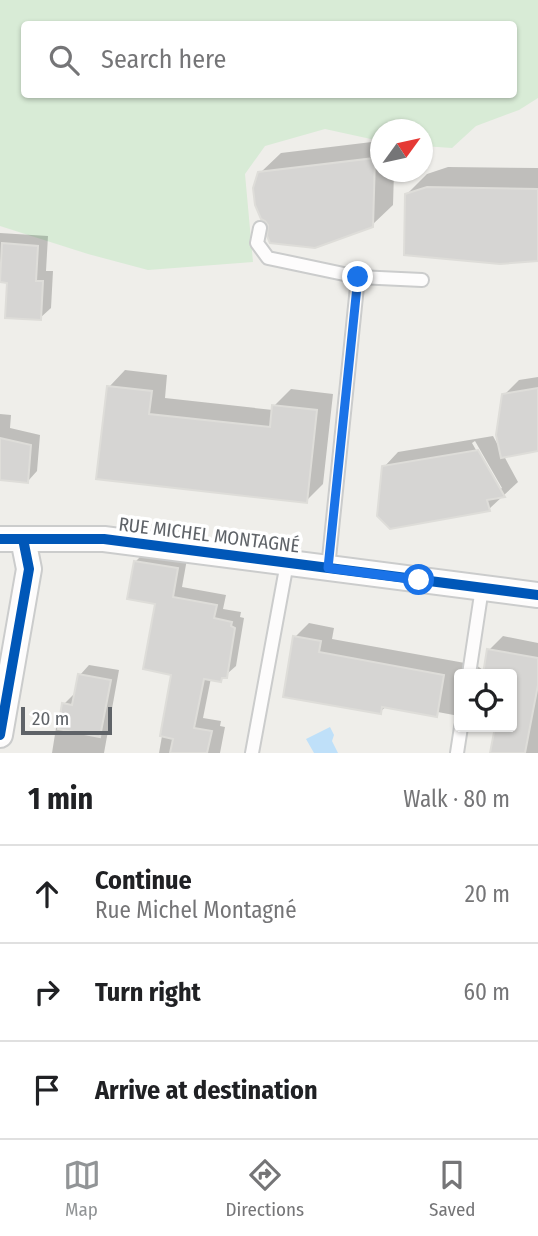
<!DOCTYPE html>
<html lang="en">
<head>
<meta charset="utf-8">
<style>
  body { margin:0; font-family:"Fira Sans Condensed",sans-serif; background:#f2f2f2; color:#202124 }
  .controls { position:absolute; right:21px; bottom:21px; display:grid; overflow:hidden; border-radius:7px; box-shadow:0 2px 5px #0004 }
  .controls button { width:63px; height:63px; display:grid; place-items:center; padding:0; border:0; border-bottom:2px solid #e0e0e0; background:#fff; color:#202124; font:35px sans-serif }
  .compass { position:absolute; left:370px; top:119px; width:63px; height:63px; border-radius:50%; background:#fff; box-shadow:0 2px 5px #0004; rotate:57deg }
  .scale { position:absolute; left:21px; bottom:18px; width:91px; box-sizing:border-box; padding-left:7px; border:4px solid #5f6368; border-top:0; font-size:19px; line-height:24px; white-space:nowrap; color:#5f6368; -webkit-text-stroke:5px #fff; paint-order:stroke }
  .stop { position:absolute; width:21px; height:21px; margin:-16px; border:5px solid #1a73e8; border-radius:50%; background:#fff }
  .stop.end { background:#1a73e8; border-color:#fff; box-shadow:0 2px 7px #0008 }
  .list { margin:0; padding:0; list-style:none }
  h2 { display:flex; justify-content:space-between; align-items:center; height:91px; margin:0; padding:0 28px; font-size:30px }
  h2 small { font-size:23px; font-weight:400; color:#757577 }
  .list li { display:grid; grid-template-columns:46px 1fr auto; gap:21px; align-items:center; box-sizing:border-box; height:98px; padding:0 28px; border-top:2px solid #e0e0e0 }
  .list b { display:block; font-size:26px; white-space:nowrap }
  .list p { margin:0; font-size:23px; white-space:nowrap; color:#757577 }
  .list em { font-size:23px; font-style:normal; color:#757577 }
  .icon { flex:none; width:38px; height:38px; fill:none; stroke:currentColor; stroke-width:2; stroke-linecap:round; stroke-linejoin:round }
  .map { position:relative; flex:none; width:538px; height:753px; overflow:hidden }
  .search { position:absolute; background:#fff; box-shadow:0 2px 5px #0004; left:21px; right:21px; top:21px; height:77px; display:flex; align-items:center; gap:18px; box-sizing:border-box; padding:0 24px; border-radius:7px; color:#757577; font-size:26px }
  .sheet { height:385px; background:#fff }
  nav { display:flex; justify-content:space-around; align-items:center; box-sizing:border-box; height:98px; border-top:2px solid #e0e0e0; background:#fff; font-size:19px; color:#757577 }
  nav a { display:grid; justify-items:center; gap:4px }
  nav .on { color:#919496 }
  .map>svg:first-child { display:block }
  .green { fill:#d8ebd6; fill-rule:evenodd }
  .water { fill:#bfe0f9 }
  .shadow { fill:#0003; fill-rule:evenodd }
  .building { fill:#d6d5d3; stroke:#deddd9; stroke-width:2 }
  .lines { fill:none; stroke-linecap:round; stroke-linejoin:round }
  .lane-casing { stroke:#cbcccc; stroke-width:16 }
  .street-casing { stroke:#cbcccc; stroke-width:28 }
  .lane { stroke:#fdfcfc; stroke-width:12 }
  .street { stroke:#fdfcfc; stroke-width:24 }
  .cycleway-casing { stroke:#fff; stroke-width:15 }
  .cycleway { stroke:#0057b8; stroke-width:10 }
  .route { stroke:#1a73e8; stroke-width:9 }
  .labels { text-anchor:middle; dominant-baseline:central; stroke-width:7; stroke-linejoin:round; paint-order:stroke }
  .street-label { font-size:19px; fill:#5f6368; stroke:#fff }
</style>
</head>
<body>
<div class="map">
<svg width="538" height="753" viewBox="0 0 538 753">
  <rect width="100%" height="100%" fill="#efeeea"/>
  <path class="green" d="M0,0H538V98L519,110L476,126L452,148L423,146L422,130H380V141L325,129L265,146L245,174L253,262L148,270L88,254L0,226ZM24,24H514V94H24Z"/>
  <path class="water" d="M330,727L334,735L332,741L338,753H314L306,739Z"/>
  <path class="shadow" d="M380,141V172H394L393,205L372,225L270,224L260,173L281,153Z
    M448,167L538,168V259L406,195L427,174Z
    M0,233L48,236L46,271H53L51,308L40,318L8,281L3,265H0Z
    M125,370L167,375L165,398L273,410L274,406L291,389L333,394L323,484L306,501L98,477L109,387Z
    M538,377V450L504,456L518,482L489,509L384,467L398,452L493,436L500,449L504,395L519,380ZM475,441L502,488L499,490L472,443Z
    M0,414L11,415L10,428L40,435L37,471L28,481L0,479Z
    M145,552L187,559L182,587L226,595L223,609L241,612L240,617L244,618L236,666L220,680L211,678L203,718L221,721L220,726L225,727L220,753H159L173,674L157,603L135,562Z
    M309,623L334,628L332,639L476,665L483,670L486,669L489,650L503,636L538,643V753H492L497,727H512V674H459V716L390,703L380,712L295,637Z
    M89,665L119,670L104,753H52L56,728L60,724L64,704L74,694L76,695L80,675Z"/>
  <path class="building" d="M375,158L373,227L315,248L270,243L267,236L268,225L265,221L261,219L255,205L253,188L258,172Z
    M427,187L538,189V261L500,264L404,255L405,194Z
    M2,243L38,246L36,281H43L41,320L5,318L7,283L0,282Z
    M107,386L152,391L149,414L270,427L272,405L317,410L307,503L96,479Z
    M538,388V451L501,458L496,435L502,394Z
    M0,438L31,445L28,483L0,480Z
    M478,450L505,497L487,500L490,511L390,529L377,516L382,466Z
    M134,561L178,568L173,597L217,605L214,618L232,622L231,626L235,628L227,678H222L221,682L204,679L194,728L212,731L207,753H170L173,739L160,736L171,675L143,669L155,604L127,599Z
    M293,636L321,641L319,652L444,675L437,717L382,707L381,714L283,697Z
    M487,649L538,658V685L525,753H490L495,727H512V674H483Z
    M78,674L111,680L100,737L58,729L62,703L72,705Z"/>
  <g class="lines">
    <g class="lane-casing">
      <path id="lane" d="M260,228L257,243L268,258L358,277L422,280
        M328,568L358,277
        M469,674L482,588
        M252,753L287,563
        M457,753L461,727"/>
    </g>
    <g class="street-casing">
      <path id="street" d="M0,539H104L538,595
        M0,735L29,569L23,539"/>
    </g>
    <use href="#lane" class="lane"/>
    <use href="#street" class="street"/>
    <g class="cycleway-casing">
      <path id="cycleway" d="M0,539H104L538,595
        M0,735L29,569L23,539"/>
    </g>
    <use href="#cycleway" class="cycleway"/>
  </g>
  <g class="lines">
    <path class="route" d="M358,277L328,568L419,580"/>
  </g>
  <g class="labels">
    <g class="street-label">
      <text transform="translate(209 535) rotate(7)">RUE MICHEL MONTAGNÉ</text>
    </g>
  </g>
</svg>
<div class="controls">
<button><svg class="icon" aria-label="locate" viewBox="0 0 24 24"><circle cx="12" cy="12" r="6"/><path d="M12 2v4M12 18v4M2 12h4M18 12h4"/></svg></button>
</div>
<svg class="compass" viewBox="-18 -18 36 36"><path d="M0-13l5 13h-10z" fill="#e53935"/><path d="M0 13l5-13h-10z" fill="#757577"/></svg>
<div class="scale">20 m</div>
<div class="stop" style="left:419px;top:580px"></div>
<div class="stop end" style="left:358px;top:277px"></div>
<div class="search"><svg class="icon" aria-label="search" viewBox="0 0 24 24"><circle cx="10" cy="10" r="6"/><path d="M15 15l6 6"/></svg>Search here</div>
</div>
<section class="sheet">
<h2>1 min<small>Walk · 80 m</small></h2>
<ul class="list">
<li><svg class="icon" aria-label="ahead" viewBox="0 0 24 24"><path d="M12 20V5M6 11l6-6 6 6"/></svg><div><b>Continue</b><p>Rue Michel Montagné</p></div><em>20 m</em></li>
<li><svg class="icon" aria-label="right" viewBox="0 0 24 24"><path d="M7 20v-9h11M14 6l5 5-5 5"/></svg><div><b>Turn right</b></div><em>60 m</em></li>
<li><svg class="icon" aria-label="arrive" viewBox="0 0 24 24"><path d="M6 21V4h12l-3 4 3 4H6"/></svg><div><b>Arrive at destination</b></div></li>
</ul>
</section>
<nav>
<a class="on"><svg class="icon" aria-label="map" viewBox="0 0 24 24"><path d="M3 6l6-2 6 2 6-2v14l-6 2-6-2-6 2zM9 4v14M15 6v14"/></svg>Map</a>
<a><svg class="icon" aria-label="directions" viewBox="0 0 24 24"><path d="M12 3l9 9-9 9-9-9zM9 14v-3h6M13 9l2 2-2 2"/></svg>Directions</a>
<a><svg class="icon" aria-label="saved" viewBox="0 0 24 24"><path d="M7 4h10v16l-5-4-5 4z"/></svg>Saved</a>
</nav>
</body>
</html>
